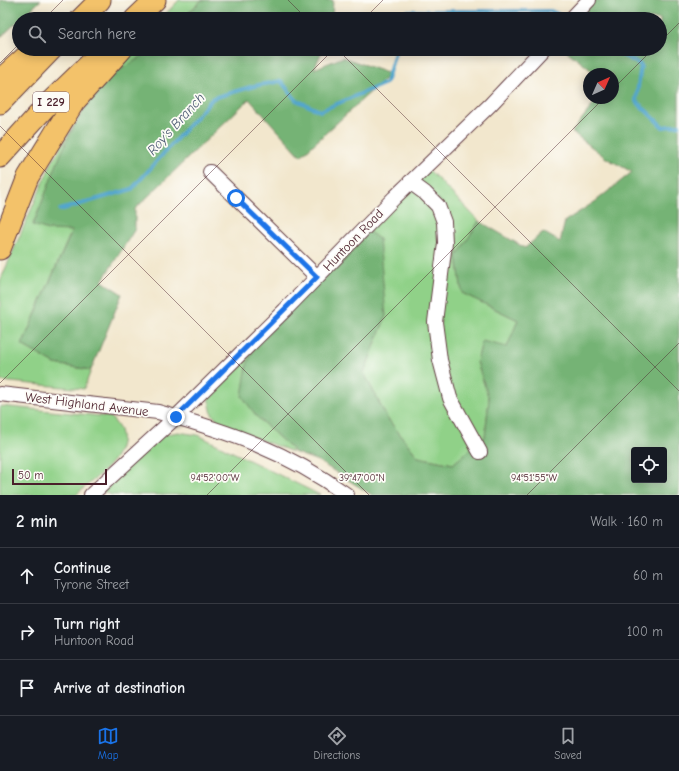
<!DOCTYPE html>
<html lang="en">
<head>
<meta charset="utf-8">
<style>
  body { margin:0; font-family:"Comic Neue",sans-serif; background:#20242c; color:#f1f3f6 }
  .controls { position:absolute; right:12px; bottom:12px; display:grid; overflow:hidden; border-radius:4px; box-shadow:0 2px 10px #0003 }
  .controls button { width:36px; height:36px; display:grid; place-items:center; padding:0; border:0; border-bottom:1px solid #363941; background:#171b24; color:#f1f3f6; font:20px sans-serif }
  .compass { position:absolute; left:583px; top:68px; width:36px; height:36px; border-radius:50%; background:#171b24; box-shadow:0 2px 10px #0003; rotate:45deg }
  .scale { position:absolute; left:12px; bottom:10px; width:95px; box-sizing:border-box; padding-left:4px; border:2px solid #4a1f2b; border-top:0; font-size:11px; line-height:14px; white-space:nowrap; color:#4a1f2b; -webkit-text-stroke:3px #fdfcf7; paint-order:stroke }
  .stop { position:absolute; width:12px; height:12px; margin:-9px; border:3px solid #1a73e8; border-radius:50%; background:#fff }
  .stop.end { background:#1a73e8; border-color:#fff; box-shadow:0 1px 4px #0008 }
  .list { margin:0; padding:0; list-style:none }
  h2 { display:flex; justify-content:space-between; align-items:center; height:52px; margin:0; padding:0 16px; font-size:17px }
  h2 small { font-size:13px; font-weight:400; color:#9ea1a6 }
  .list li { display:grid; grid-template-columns:26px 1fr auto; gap:12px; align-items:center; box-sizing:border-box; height:56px; padding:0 16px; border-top:1px solid #363941 }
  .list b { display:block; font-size:15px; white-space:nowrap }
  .list p { margin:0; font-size:13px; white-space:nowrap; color:#9ea1a6 }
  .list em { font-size:13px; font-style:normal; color:#9ea1a6 }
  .icon { flex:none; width:22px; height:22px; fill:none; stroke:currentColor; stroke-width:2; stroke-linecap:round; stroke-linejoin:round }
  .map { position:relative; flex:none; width:679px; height:495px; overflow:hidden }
  .search { position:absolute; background:#171b24; box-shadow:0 2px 10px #0003; left:12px; right:12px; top:12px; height:44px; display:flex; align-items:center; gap:10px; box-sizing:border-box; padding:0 14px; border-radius:22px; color:#9ea1a6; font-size:15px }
  .sheet { height:220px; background:#171b24 }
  nav { display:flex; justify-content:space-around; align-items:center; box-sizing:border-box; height:56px; border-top:1px solid #363941; background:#171b24; font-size:11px; color:#9ea1a6 }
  nav a { display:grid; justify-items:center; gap:2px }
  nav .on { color:#1a73e8 }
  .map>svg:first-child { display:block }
  .green { fill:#90d188; stroke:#6d785a }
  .forest { fill:#74b374; stroke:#5f6950; fill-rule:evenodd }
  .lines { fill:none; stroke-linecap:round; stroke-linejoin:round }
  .stream { stroke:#52a6cd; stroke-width:4 }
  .minor-casing { stroke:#633d43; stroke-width:16 }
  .highway-casing { stroke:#633d43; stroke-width:23 }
  .minor { stroke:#fff; stroke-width:14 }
  .highway { stroke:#f3c26a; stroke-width:21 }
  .route { stroke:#1a73e8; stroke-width:5 }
  .ticks { fill:none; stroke:#4a1f2b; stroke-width:1; stroke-opacity:0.45 }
  .labels { text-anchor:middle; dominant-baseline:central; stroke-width:3.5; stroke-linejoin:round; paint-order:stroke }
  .shield { fill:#fdfcf7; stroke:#806168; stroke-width:1 }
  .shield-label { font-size:12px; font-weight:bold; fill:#4a1f2b }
  .street-label { font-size:13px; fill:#4a1f2b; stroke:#fdfcf7 }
  .water-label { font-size:14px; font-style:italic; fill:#4e5c74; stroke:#fdfcf7 }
  .ticks-label { font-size:10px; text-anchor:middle; fill:#4a1f2b; stroke:#fdfcf7; stroke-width:3.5; stroke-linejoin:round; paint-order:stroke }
</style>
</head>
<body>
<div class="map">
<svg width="679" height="495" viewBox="0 0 679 495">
  <rect width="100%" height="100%" fill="#fdfcf7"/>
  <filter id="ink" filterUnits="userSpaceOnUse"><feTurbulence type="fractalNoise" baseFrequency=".025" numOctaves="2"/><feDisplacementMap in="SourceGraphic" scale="8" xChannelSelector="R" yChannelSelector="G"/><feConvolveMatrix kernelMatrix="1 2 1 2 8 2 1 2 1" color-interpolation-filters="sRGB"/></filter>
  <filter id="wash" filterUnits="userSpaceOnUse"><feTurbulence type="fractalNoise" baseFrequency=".012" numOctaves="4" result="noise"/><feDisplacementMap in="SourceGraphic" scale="16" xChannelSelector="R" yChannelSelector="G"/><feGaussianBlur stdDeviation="0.9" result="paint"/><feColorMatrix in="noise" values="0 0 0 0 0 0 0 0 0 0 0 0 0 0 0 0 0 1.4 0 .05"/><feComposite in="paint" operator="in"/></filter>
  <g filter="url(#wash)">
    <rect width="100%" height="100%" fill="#f2e7cd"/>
    <path class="green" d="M179,0H202L182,19H161Z
      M131,49H151L144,56L104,82Z
      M75,123L33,224L48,230H72L22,345L55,364L91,370L84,389L0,381V281L52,162Z
      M426,167L479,221L457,256L462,293L518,320L507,348L482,342L477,362L489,399L485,437L453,464L418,457L387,418L364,373L386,316L364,228Z
      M258,337L257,417L296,453L222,426L212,414L208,397L212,384Z
      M0,406L111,417C114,421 118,426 120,430C129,457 93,479 76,495H0Z
      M178,432L198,435L320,495H112L102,491L162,435Z"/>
    <path class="forest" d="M0,0H41L0,38Z
      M202,0H333L332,19H182Z
      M590,0H679V495H372L318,461L296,453L257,417L242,396L247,365L258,337L364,228L379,239L386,316L364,373L387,418L418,457L453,464L485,437L489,399L477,362L482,341L507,347L518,320L462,293L457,256L479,221L525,248L543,232L560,242L565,221L596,201L632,172L606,158L572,132L598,98H613V74H596L564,49H660V19H571ZM634,450H664V480H634Z
      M151,49H323L314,69L343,57L390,74L301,156L249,99L135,209V229L102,281L122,294L91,370L55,364L22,345L72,231L48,230L33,225C53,177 68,122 104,83C115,70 137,62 151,49Z"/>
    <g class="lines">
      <path class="stream" d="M406,19L408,11H551L560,15
        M616,49L622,55L641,65L636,101L663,127L679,125
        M60,210L132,189L213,98L254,86L281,81L296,100L320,111L386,83L396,49"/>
    </g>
  </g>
  <g filter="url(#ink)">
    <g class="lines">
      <g class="minor-casing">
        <path id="minor" d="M571,19L589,0
          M210,172L317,277
          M410,182L425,193L438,206L444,222L445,243L435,322L440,360L450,398L480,452
          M0,394L158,412C230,432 286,451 347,495
          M91,495L176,417L285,310L394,198L490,105L543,49"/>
      </g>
      <g class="highway-casing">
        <path id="highway" d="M81,19L100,0
          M135,19L155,0
          M0,80L32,51
          M0,103L52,49
          M0,157L49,103L104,50
          M0,249L28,177L74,102L122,49"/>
      </g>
      <use href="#minor" class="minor"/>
      <use href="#highway" class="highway"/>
    </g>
  </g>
  <g class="lines" filter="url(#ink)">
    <path class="route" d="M176,417L317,277L236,198"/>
  </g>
  <path class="ticks" d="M288,0L307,19M44,19L63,0M364,19L383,0M660,42L679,23M337,49L679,391M0,63L19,44M613,89L653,49M0,126L369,495M0,383L334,49M207,495L604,98M527,495L679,343"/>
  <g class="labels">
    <rect class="shield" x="33" y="92" width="36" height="20" rx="3"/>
    <g class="shield-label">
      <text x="51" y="102">I 229</text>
    </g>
    <g class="street-label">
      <text transform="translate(353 240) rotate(-46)">Huntoon Road</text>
      <text transform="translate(87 404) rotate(7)">West Highland Avenue</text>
    </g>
    <g class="water-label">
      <text transform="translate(176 124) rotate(-48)">Roy's Branch</text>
    </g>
  </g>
  <g class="ticks-label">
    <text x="215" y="481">94°52'00"W</text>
    <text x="362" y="481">39°47'00"N</text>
    <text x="534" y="481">94°51'55"W</text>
  </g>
</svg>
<div class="controls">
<button><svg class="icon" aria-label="locate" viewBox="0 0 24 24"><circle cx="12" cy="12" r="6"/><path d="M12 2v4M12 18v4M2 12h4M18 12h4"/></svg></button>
</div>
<svg class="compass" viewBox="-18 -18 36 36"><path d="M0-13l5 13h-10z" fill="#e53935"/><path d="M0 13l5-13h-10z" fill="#9ea1a6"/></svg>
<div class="scale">50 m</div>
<div class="stop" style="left:236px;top:198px"></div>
<div class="stop end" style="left:176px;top:417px"></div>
<div class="search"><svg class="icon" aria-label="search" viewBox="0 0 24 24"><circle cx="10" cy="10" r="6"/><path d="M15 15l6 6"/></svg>Search here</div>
</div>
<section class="sheet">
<h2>2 min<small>Walk · 160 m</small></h2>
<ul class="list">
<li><svg class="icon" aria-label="ahead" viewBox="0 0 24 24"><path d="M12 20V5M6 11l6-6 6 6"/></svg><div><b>Continue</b><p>Tyrone Street</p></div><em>60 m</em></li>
<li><svg class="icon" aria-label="right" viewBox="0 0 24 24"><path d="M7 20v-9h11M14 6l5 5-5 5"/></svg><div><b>Turn right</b><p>Huntoon Road</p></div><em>100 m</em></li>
<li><svg class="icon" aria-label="arrive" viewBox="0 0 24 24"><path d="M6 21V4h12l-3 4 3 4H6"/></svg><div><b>Arrive at destination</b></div></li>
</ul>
</section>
<nav>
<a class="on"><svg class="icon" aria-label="map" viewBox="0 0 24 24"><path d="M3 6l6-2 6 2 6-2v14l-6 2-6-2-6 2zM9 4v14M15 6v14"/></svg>Map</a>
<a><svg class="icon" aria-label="directions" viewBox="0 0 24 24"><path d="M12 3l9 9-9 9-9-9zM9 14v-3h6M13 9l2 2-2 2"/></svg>Directions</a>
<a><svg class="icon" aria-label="saved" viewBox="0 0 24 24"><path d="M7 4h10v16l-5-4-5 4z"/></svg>Saved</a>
</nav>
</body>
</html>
